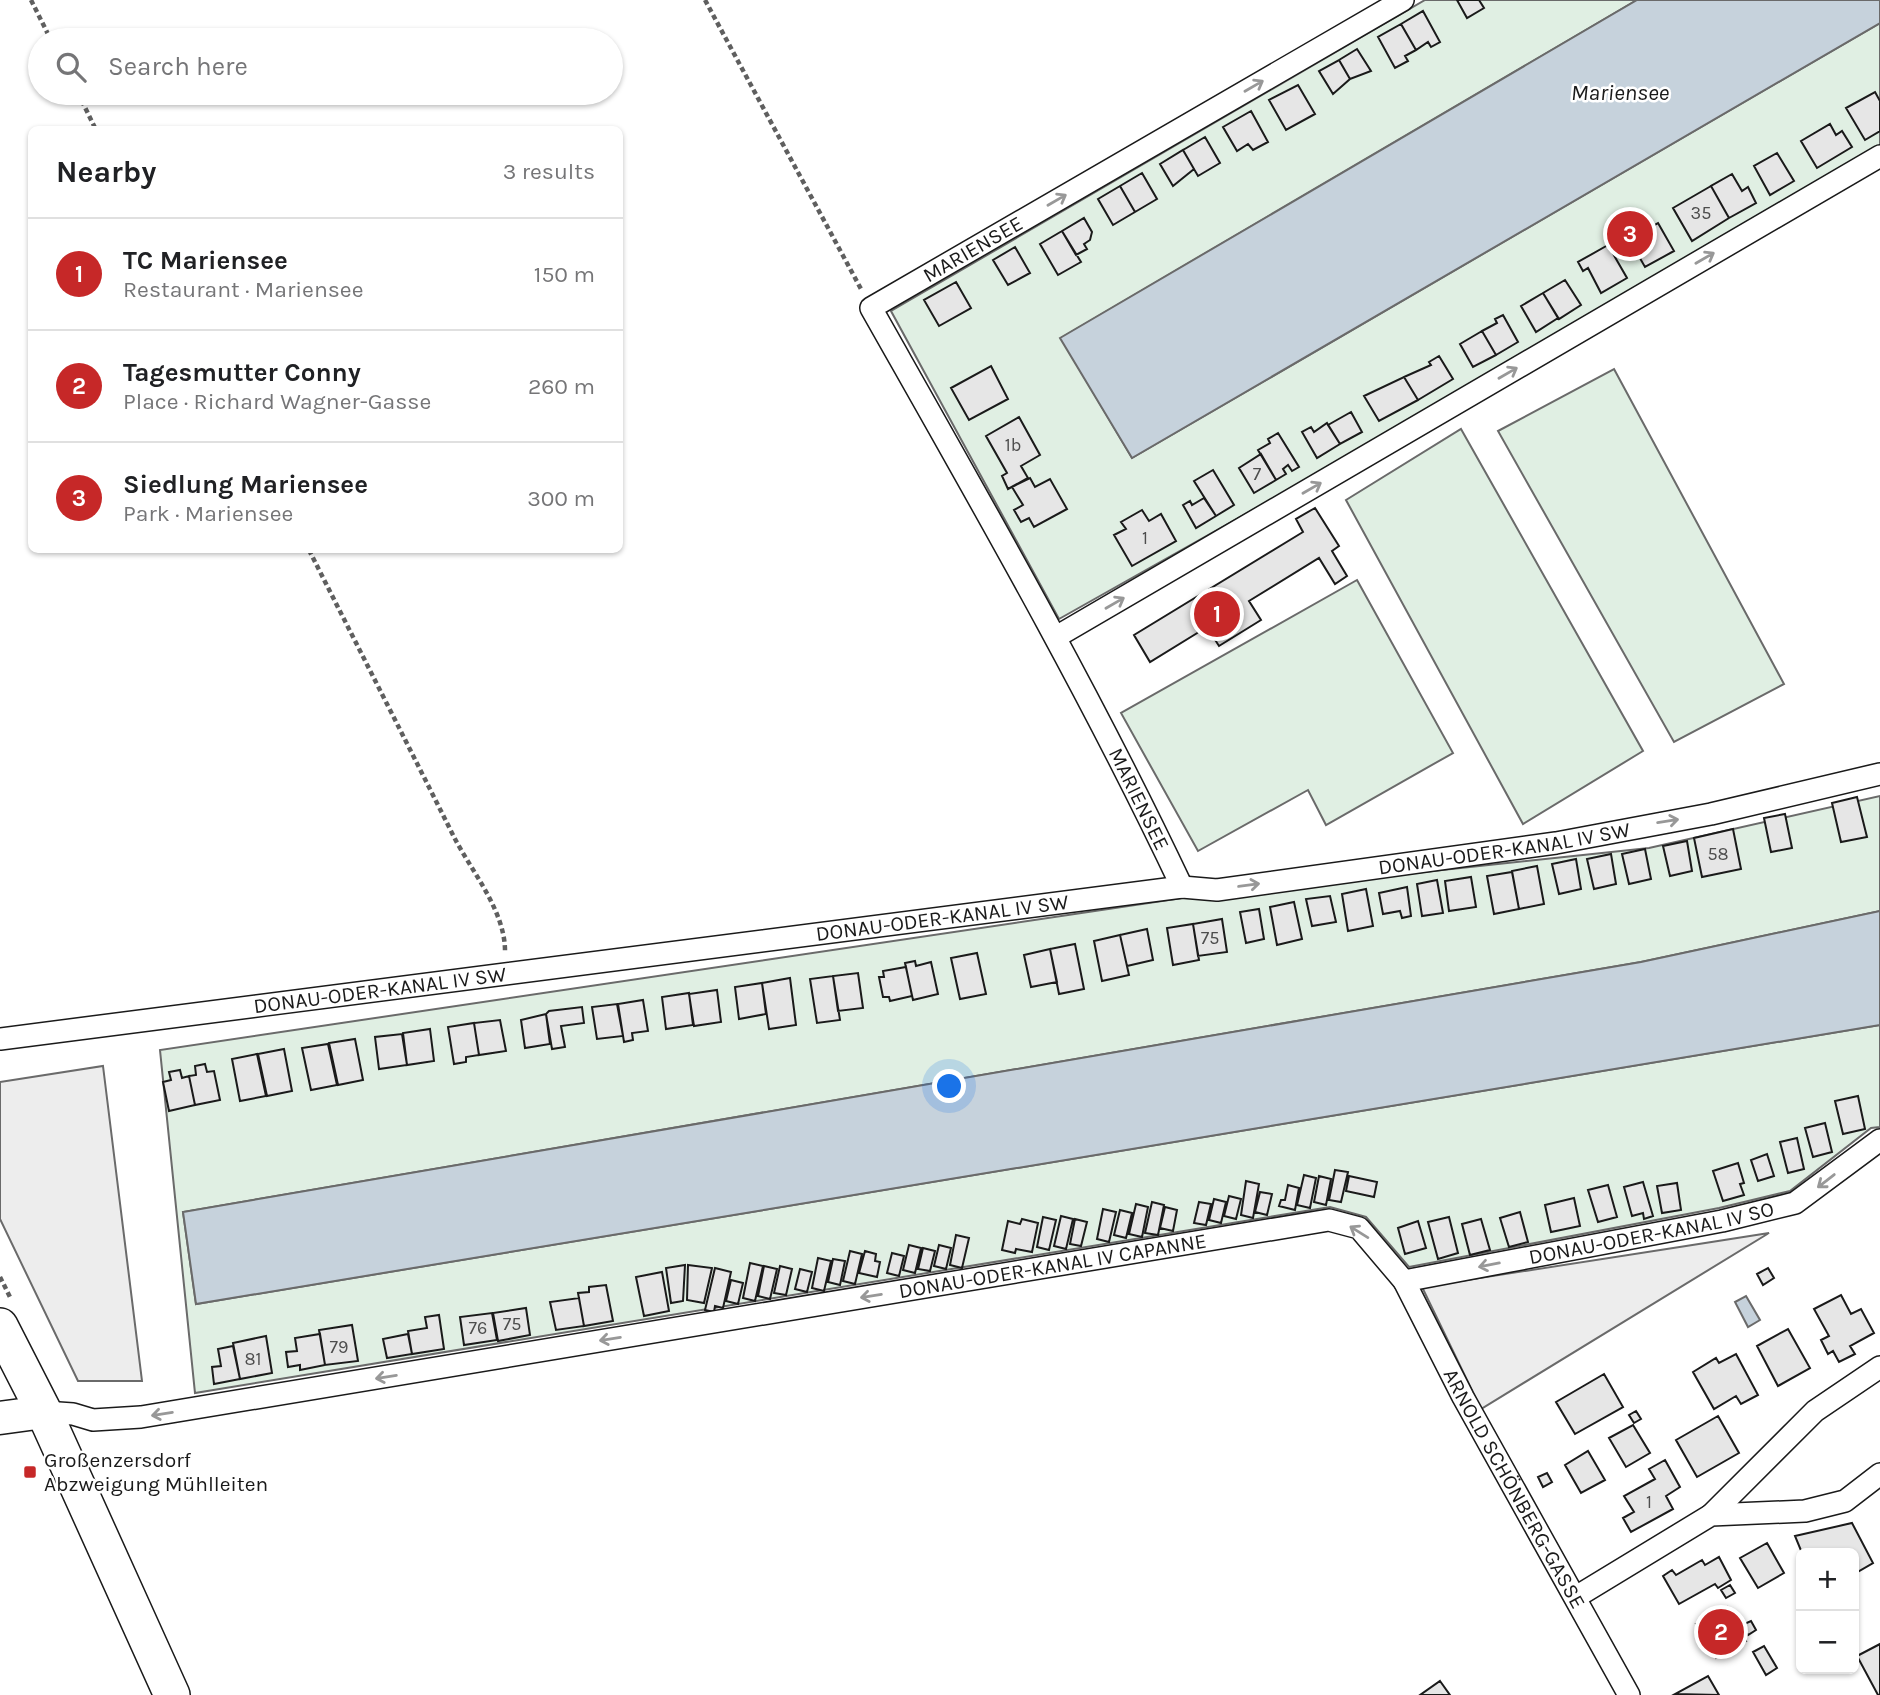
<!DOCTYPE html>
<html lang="en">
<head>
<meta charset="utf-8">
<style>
  body { margin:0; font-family:Karla,sans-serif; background:#f6f6f6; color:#202124 }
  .controls { position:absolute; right:21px; bottom:21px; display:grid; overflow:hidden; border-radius:10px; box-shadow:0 2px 5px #0004 }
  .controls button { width:63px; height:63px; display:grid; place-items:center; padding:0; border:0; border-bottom:2px solid #e0e0e0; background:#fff; color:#202124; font:35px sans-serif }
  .you { position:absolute; left:950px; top:1087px; width:24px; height:24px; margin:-18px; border:5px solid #fff; border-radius:50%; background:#1a73e8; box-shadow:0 0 0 10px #1a73e833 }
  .badge { display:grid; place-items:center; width:46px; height:46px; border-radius:50%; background:#c62828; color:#fff; font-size:23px; font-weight:700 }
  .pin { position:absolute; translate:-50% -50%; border:4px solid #fff; box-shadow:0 2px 7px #0006 }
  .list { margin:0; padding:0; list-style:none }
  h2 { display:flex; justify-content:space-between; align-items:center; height:91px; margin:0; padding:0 28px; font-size:30px }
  h2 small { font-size:23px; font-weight:400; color:#757577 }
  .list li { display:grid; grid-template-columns:46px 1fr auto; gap:21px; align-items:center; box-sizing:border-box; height:112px; padding:0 28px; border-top:2px solid #e0e0e0 }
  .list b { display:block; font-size:26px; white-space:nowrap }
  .list p { margin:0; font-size:23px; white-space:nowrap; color:#757577 }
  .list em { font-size:23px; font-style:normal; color:#757577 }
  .icon { flex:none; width:38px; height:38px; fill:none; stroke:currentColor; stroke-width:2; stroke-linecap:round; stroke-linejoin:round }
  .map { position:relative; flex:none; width:1880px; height:1695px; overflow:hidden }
  .search { position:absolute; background:#fff; box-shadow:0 2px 5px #0004; left:28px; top:28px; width:595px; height:77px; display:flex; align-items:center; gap:18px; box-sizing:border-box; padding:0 24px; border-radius:38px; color:#757577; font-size:26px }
  .panel { position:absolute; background:#fff; box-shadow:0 2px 5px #0004; left:28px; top:126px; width:595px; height:427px; border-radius:10px }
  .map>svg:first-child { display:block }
  .green { fill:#e0efe3; stroke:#6a6a6a; stroke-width:2 }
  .parking { fill:#ededed; stroke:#6a6a6a; stroke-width:2 }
  .water { fill:#c6d2dc; stroke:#6a6a6a; stroke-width:2 }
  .building { fill:#e6e6e6; stroke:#1a1a1a; stroke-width:2 }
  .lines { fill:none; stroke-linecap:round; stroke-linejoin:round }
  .street-casing { stroke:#1a1a1a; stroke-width:24 }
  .secondary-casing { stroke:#1a1a1a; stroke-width:35 }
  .primary-casing { stroke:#1a1a1a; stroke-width:38 }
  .path { stroke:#5f5f5f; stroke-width:4.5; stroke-dasharray:5 3.5; stroke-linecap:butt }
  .street { stroke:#fff; stroke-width:21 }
  .secondary { stroke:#fff; stroke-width:32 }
  .primary { stroke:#fff; stroke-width:35 }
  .oneway { stroke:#989898 }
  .poi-dot { fill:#c62828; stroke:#fff; stroke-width:2.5 }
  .labels { text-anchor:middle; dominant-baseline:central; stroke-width:5; stroke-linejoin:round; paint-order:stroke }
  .number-label { font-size:18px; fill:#4d4d4d }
  .street-label { font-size:21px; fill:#1a1a1a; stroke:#fff }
  .poi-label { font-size:21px; fill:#1a1a1a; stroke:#fff; text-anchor:start }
  .water-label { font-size:23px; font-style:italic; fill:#1a1a1a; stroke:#fff }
</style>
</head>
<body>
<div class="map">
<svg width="1880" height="1695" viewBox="0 0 1880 1695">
  <rect width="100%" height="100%" fill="#fff"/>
  <path class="green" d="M1425,0H1637L1061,338L1132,458L1880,23V157L1059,619L891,311Z
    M1614,369L1784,684L1674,742L1498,431Z
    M1461,429L1643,751L1523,824L1346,500Z
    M1357,580L1453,753L1326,825L1308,790L1198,851L1121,713Z
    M1880,796V911L1641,962L183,1212L196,1304L1880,1025V1127L1871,1128L1790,1191L1719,1208L1409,1267L1366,1217L1330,1207L195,1393L160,1050L1189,897L1649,848Z"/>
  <path class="parking" d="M103,1066L142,1381H78L0,1219V1082Z
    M1769,1233L1481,1409L1422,1287L1686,1246Z"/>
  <path class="water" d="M1637,0H1880V23L1132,458L1060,338Z
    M1880,911V1025L196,1304L183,1212L1641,962Z
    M1746,1296L1760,1320L1748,1327L1735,1302Z"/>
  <path class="building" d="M1457,0H1479L1484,8L1467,18Z
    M1423,11L1440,42L1431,47L1428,42L1416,50L1401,24Z
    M1401,24L1416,50L1405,56L1408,61L1395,68L1378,37Z
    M1357,49L1371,71L1350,79L1339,60Z
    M1339,60L1350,79L1333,94L1319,71Z
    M1298,85L1315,114L1286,130L1269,100Z
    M1875,92L1880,101V131L1865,140L1846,108Z
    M1251,111L1268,142L1253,150L1248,144L1237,151L1223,127Z
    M1830,124L1836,135L1842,131L1852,147L1817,168L1801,141Z
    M1205,137L1220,163L1198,176L1183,150Z
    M1183,150L1194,169L1173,186L1160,164Z
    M1777,153L1794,181L1770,195L1754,166Z
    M1142,173L1157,199L1135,212L1120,186Z
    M1732,174L1742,191L1748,187L1756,203L1729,218L1711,186Z
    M1120,186L1135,212L1113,225L1098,199Z
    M1711,186L1729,218L1692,241L1673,208Z
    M1084,218L1092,232L1090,240L1084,244L1087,249L1076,255L1062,231Z
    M1658,223L1674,251L1645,267L1629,239Z
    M1062,231L1081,262L1058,275L1040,244Z
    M1608,245L1627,278L1601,293L1588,268L1583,271L1578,262Z
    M1015,247L1030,273L1008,285L993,260Z
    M1565,280L1581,305L1559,319L1543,293Z
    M956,282L971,308L939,326L924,300Z
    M1543,293L1558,318L1536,332L1521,306Z
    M1503,315L1518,342L1496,355L1482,331L1497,323L1495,319Z
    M1482,331L1496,355L1473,367L1460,344Z
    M1439,356L1453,379L1418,400L1404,377L1431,365L1429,362Z
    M991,366L1008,399L969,420L951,388Z
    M1404,377L1418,400L1379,421L1364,396Z
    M1351,412L1362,432L1340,444L1328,425Z
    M1019,417L1040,455L1021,466L1028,478L1008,489L1002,476L1007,473L986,436Z
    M1327,423L1340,444L1317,458L1302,432L1311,427L1314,432Z
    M1278,433L1299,467L1292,471L1288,465L1283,469L1286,474L1276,480L1258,450L1270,443L1268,439Z
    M1261,454L1276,480L1254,493L1239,468Z
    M1213,470L1234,505L1216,516L1194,481Z
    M1030,478L1035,487L1050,479L1067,509L1034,527L1029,518L1021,522L1014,510L1023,505L1012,487Z
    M1204,498L1216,516L1196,528L1183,505L1190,501L1192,505Z
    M1315,508L1339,546L1332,551L1347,576L1335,584L1319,558L1249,601L1261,620L1219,646L1207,627L1150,662L1134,635L1303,532L1296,519Z
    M1142,510L1149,521L1161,514L1176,541L1132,566L1114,535L1126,529L1121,522Z
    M1857,797L1867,837L1841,842L1832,803Z
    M1785,814L1792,848L1771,852L1764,818Z
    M1733,829L1741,869L1702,877L1694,838Z
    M1687,841L1692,871L1670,876L1663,846Z
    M1645,849L1651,879L1629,884L1622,854Z
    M1611,854L1616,884L1594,889L1587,859Z
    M1576,859L1581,889L1559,894L1552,864Z
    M1537,866L1544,904L1519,909L1512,871Z
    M1512,872L1519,909L1494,914L1487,876Z
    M1471,877L1476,907L1449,911L1445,881Z
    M1437,880L1443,913L1422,916L1417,884Z
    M1407,887L1411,916L1402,918L1400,911L1383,914L1379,893Z
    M1366,889L1373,926L1348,931L1342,894Z
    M1330,896L1336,922L1312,926L1306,899Z
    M1294,902L1302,939L1277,945L1270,907Z
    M1259,909L1264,939L1246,943L1240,912Z
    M1222,919L1227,952L1198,956L1193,924Z
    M1193,924L1199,960L1173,965L1167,928Z
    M1147,929L1153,960L1127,966L1120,935Z
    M1120,935L1129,975L1102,981L1094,941Z
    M1075,944L1084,989L1059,994L1050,949Z
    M1050,949L1057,982L1031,987L1024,955Z
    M977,953L986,994L960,999L951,958Z
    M915,961L916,966L931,962L938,994L913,1000L905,963Z
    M906,967L912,996L890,1001L889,997H883L879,977H884L883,971Z
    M858,973L863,1008L838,1011L833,976Z
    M833,976L840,1020L817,1023L810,979Z
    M790,978L796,1025L769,1029L762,983Z
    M762,983L766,1014L739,1019L735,987Z
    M717,990L721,1022L694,1026L689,994Z
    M689,993L693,1025L666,1029L662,997Z
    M643,1000L648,1031L632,1033L633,1040L624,1042L618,1004Z
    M617,1004L623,1036L597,1039L592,1007Z
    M582,1007L584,1023L561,1026L565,1047L552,1049L546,1014L549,1011Z
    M546,1014L550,1044L525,1048L521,1020Z
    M500,1020L506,1051L479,1055L474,1023Z
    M474,1023L479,1055L466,1057V1062L454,1064L448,1027Z
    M430,1029L434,1061L407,1065L403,1033Z
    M402,1034L407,1065L379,1069L375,1037Z
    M355,1039L363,1080L338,1085L329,1043Z
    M328,1044L337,1085L311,1090L302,1048Z
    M284,1049L292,1091L267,1096L258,1054Z
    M257,1054L266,1096L240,1101L232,1059Z
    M205,1064L207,1072L214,1071L220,1100L195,1105L189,1076L196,1075L195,1066Z
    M180,1070L182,1078L189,1076L195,1105L169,1111L163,1082L171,1080L169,1072Z
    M1858,1096L1865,1129L1843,1134L1835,1101Z
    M1825,1123L1832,1152L1813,1157L1805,1128Z
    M1797,1138L1804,1169L1788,1173L1780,1142Z
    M1767,1154L1774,1176L1758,1181L1751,1160Z
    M1738,1163L1744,1183L1740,1184L1744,1195L1723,1201L1713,1171Z
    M1335,1170L1348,1172L1341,1202L1329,1200Z
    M1304,1175L1316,1178L1310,1208L1297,1205Z
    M1319,1176L1331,1179L1326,1205L1314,1202Z
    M1349,1176L1377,1182L1374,1197L1346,1191Z
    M1246,1181L1259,1184L1253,1218L1241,1215Z
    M1643,1182L1653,1216L1644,1219L1643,1213L1632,1216L1624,1187Z
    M1677,1183L1681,1210L1662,1213L1657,1186Z
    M1288,1185L1299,1188L1295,1210L1279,1206L1281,1200H1285Z
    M1608,1185L1617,1217L1598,1222L1588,1190Z
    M1260,1192L1272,1194L1267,1215L1255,1212Z
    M1229,1196L1241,1199L1236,1219L1224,1216Z
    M1574,1198L1580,1226L1551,1232L1545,1205Z
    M1214,1199L1226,1202L1221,1223L1209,1220Z
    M1152,1202L1164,1205L1158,1235L1145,1233Z
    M1199,1202L1211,1204L1206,1225L1194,1223Z
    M1136,1204L1148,1207L1142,1237L1129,1234Z
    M1165,1207L1177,1210L1173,1231L1160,1228Z
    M1103,1209L1116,1212L1109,1242L1097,1239Z
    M1120,1210L1132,1213L1126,1238L1114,1235Z
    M1520,1212L1528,1242L1509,1247L1500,1218Z
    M1061,1216L1073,1219L1066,1249L1054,1246Z
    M1043,1217L1056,1220L1049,1250L1037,1247Z
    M1449,1217L1458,1253L1438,1259L1428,1222Z
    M1022,1219L1038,1223L1032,1252L1016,1249L1015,1253L1002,1250L1008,1221L1020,1224Z
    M1075,1219L1087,1222L1081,1246L1070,1244Z
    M1481,1219L1490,1250L1470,1255L1462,1224Z
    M1418,1221L1426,1248L1405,1254L1398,1228Z
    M956,1235L969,1238L962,1268L950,1265Z
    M909,1245L921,1248L915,1273L903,1270Z
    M939,1245L951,1248L946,1269L934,1266Z
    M923,1248L935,1251L930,1271L918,1269Z
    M850,1251L862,1254L855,1284L843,1281Z
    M865,1251L876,1254L875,1261L880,1262L877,1277L859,1273Z
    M892,1253L904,1256L899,1276L887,1273Z
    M818,1258L831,1261L824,1291L812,1288Z
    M833,1259L845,1261L840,1285L828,1282Z
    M750,1263L763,1266L755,1301L743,1298Z
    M685,1265L683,1301L671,1303L666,1268Z
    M688,1265L712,1268L704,1303L687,1300Z
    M764,1266L777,1269L770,1299L758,1296Z
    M780,1266L792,1269L786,1295L774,1293Z
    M715,1268L731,1272L723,1308L715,1306L714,1312L705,1310Z
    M1768,1268L1774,1278L1763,1285L1757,1274Z
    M800,1269L812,1272L807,1292L795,1289Z
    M662,1272L669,1311L644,1316L636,1277Z
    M731,1280L743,1283L738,1304L726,1301Z
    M606,1285L613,1321L584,1326L578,1293L589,1292V1287Z
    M1841,1295L1851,1314L1861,1309L1874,1333L1850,1346L1855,1354L1839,1362L1833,1351L1828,1354L1821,1340L1829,1336L1814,1309Z
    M579,1298L584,1326L556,1330L550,1302Z
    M526,1308L530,1335L498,1341L493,1313Z
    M492,1313L497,1340L464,1345L460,1317Z
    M439,1315L444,1349L412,1354L408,1331L427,1328L425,1317Z
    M352,1325L358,1361L325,1365L319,1330Z
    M1788,1329L1810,1368L1778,1386L1757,1346Z
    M320,1334L325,1365L300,1370V1365L288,1367L286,1352L297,1351L295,1338Z
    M408,1334L412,1354L387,1358L383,1339Z
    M266,1336L272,1373L240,1379L233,1343Z
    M233,1346L240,1379L214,1384L212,1367L221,1366L218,1349Z
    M1736,1354L1758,1395L1741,1404L1736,1396L1714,1409L1693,1372L1716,1358L1719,1363Z
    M1604,1374L1623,1407L1575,1434L1556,1402Z
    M1636,1411L1641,1419L1634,1423L1629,1415Z
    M1718,1416L1739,1453L1697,1477L1676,1440Z
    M1633,1425L1650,1453L1626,1467L1609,1438Z
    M1588,1451L1605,1480L1581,1493L1565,1465Z
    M1665,1460L1680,1487L1666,1496L1673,1509L1631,1532L1623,1518L1634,1512L1624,1496L1655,1479L1649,1469Z
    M1547,1473L1552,1482L1543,1487L1538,1477Z
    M1852,1523L1873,1563L1854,1574V1553H1802L1795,1536Z
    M1767,1543L1784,1573L1758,1588L1740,1558Z
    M1719,1557L1731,1580L1718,1588L1715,1584L1679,1604L1663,1576L1672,1570L1676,1575L1702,1560L1705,1565Z
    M1730,1585L1735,1593L1726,1598L1721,1590Z
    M1727,1607L1746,1641L1716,1658L1696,1624Z
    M1751,1621L1756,1630L1748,1635L1742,1625Z
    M1880,1644V1695H1878L1857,1656Z
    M1764,1646L1777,1668L1766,1675L1753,1652Z
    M1708,1676L1719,1695L1675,1694Z
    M1440,1681L1450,1695H1420Z"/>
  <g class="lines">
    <g class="street-casing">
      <g id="street">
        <path d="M1056,637L1880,156"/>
        <path id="s1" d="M1182,887C1088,688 979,499 871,308L1403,0"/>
        <path id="s2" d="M0,1039L1182,887L1217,890L1556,843L1711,814L1880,774"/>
        <path id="s3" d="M1404,1281L1722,1221L1795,1203L1880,1140"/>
        <path id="s4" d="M44,1412L73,1414L93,1420L141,1417L1329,1220L1359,1228L1404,1281L1463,1397L1629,1695"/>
        <path d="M1711,1515L1815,1411L1880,1367"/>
        <path d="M1576,1597L1711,1515L1805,1511L1845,1501L1880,1474"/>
      </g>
    </g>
    <g class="secondary-casing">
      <path id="secondary" d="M0,1418L44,1412"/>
    </g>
    <g class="primary-casing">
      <path id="primary" d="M0,1326L44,1412L172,1695"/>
    </g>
    <path class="path" d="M31,0L51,40
      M705,0L861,289
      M78,93L96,130
      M309,550C357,645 406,741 454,837C472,872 506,912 505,953
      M0,1277L11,1299"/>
    <use href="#street" class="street"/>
    <use href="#secondary" class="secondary"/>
    <use href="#primary" class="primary"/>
  </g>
  <defs><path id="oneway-shaft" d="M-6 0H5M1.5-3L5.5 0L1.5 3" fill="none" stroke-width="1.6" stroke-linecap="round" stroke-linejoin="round" transform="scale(1.75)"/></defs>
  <g class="oneway">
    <use href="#oneway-shaft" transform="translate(1254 86) rotate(-30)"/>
    <use href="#oneway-shaft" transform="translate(1057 200) rotate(-30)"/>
    <use href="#oneway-shaft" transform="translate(1705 258) rotate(-30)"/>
    <use href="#oneway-shaft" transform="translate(1508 373) rotate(-30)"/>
    <use href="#oneway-shaft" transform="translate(1312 488) rotate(-30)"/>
    <use href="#oneway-shaft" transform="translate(1115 603) rotate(-30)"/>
    <use href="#oneway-shaft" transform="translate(1668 821) rotate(-9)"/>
    <use href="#oneway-shaft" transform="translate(1249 885) rotate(-8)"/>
    <use href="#oneway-shaft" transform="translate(1826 1181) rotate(142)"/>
    <use href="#oneway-shaft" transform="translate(1359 1232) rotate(-148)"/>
    <use href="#oneway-shaft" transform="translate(1489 1265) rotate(169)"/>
    <use href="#oneway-shaft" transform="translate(871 1296) rotate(171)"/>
    <use href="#oneway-shaft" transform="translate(610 1339) rotate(171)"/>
    <use href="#oneway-shaft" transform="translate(386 1377) rotate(171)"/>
    <use href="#oneway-shaft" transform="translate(162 1414) rotate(171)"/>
  </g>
  <rect class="poi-dot" x="23" y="1465" width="14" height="14" rx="3.5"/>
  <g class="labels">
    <g class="number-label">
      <text x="1701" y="213">35</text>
      <text x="1013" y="445">1b</text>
      <text x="1257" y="474">7</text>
      <text x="1145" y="538">1</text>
      <text x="1718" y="854">58</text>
      <text x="1210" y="938">75</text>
      <text x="512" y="1324">75</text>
      <text x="478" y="1328">76</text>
      <text x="339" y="1347">79</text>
      <text x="253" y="1359">81</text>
      <text x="1649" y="1502">1</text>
    </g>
    <g class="street-label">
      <text stroke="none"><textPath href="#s1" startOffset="775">MARIENSEE</textPath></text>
      <text transform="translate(1139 799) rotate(64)">MARIENSEE</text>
      <text stroke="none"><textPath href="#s2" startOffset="1517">DONAU-ODER-KANAL IV SW</textPath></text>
      <text stroke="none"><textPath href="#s2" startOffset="950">DONAU-ODER-KANAL IV SW</textPath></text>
      <text stroke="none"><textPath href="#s2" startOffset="383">DONAU-ODER-KANAL IV SW</textPath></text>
      <text stroke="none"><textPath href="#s3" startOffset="252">DONAU-ODER-KANAL IV SO</textPath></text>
      <text stroke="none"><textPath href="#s4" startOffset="1022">DONAU-ODER-KANAL IV CAPANNE</textPath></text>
      <text stroke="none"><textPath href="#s4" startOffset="1638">ARNOLD SCHÖNBERG-GASSE</textPath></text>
    </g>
    <g class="poi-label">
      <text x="44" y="1460">Großenzersdorf<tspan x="44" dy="24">Abzweigung Mühlleiten</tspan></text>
    </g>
    <g class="water-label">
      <text x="1620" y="92">Mariensee</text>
    </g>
  </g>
</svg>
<div class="controls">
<button>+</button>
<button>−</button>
</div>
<div class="you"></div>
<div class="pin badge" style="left:1217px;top:614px">1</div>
<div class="pin badge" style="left:1721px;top:1632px">2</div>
<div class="pin badge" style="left:1630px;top:234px">3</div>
<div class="search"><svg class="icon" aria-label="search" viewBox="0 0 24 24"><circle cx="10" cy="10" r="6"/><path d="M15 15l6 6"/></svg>Search here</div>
<section class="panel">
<h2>Nearby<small>3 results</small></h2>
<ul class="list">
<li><span class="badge">1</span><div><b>TC Mariensee</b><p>Restaurant · Mariensee</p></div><em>150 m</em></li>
<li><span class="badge">2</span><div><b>Tagesmutter Conny</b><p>Place · Richard Wagner-Gasse</p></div><em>260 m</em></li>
<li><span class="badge">3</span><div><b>Siedlung Mariensee</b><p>Park · Mariensee</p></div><em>300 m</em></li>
</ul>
</section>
</div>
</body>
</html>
